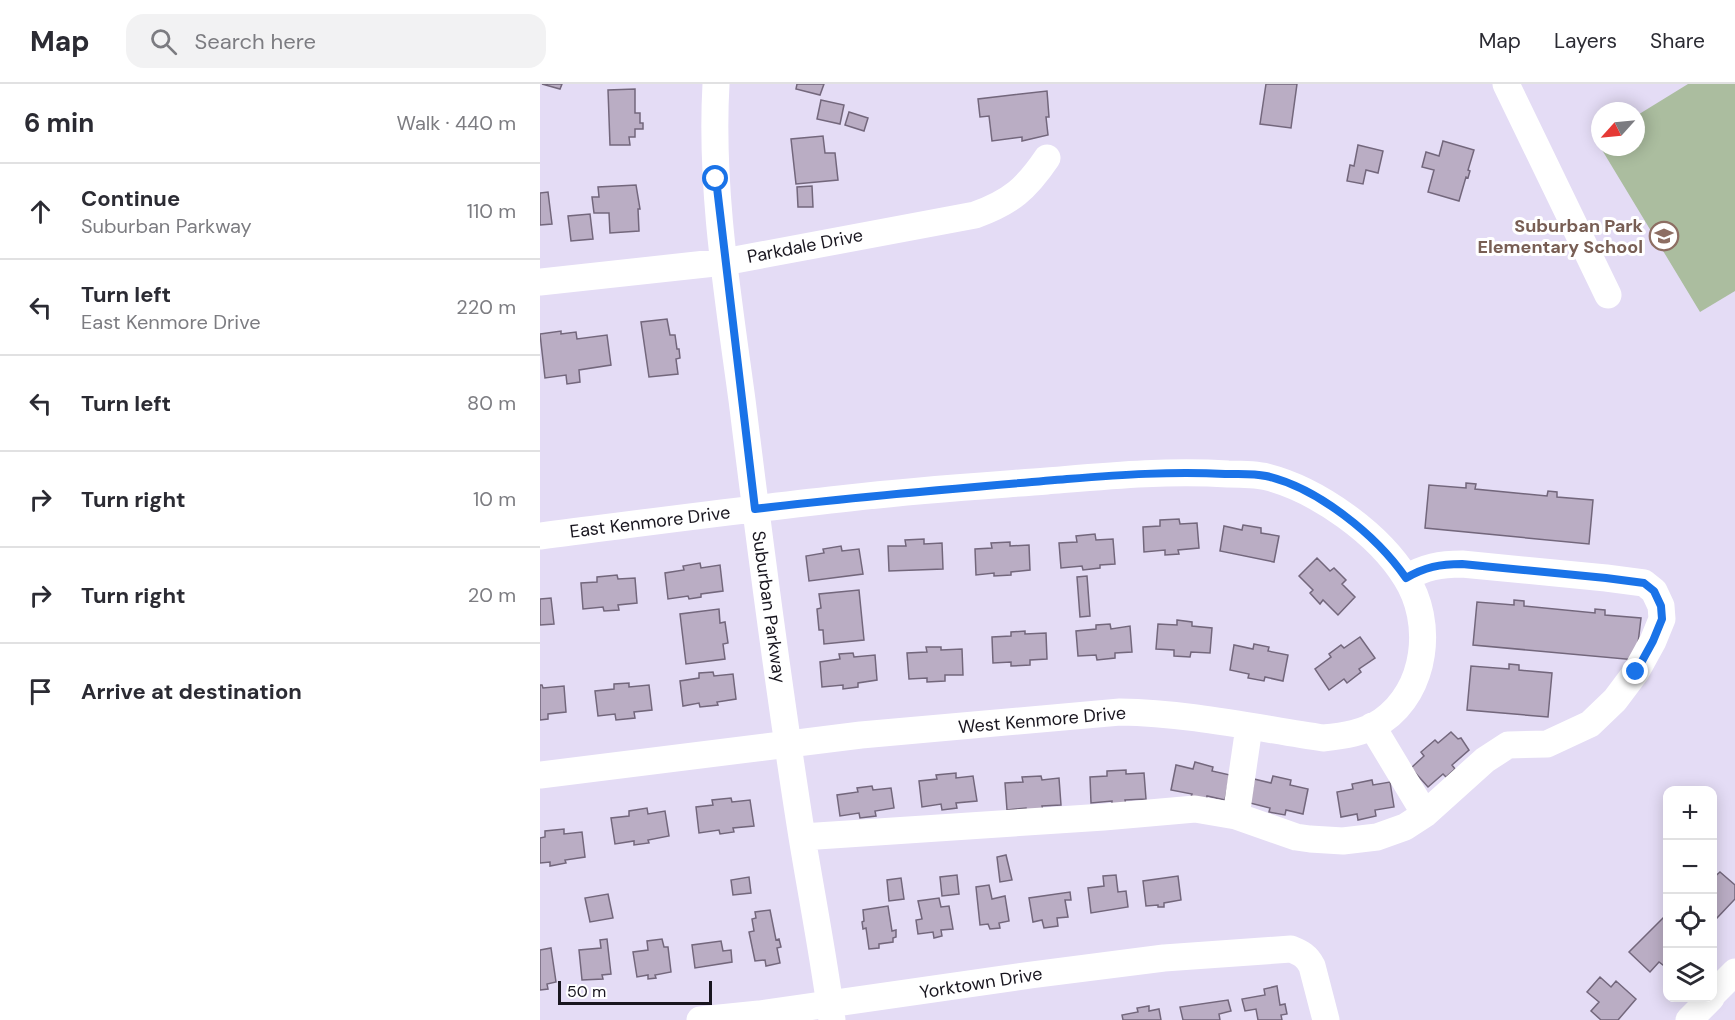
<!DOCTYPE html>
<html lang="en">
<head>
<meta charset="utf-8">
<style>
  body { margin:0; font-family:"DM Sans",sans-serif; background:#f2f2f3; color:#2b2b33 }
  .controls { position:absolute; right:18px; bottom:18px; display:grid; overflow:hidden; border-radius:12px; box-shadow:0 3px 15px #0003 }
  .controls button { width:54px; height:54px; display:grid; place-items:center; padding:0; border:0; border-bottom:2px solid #e1e1e2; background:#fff; color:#2b2b33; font:30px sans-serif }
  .compass { position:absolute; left:1051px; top:18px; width:54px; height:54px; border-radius:50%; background:#fff; box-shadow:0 3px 15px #0003; rotate:243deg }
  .scale { position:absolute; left:18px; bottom:15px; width:154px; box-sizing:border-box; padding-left:6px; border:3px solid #19161f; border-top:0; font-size:16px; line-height:21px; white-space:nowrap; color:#19161f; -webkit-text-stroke:4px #fff; paint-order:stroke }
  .stop { position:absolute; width:18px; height:18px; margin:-14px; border:4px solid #1a73e8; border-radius:50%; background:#fff }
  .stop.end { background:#1a73e8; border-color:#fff; box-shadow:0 2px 6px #0008 }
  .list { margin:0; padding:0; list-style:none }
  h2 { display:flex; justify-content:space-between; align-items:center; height:78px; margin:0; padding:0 24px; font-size:26px }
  h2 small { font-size:20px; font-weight:400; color:#7c7c81 }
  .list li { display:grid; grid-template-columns:39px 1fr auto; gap:18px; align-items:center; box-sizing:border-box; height:96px; padding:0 24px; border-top:2px solid #e1e1e2 }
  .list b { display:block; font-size:22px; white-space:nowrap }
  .list p { margin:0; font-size:20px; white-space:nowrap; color:#7c7c81 }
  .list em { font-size:20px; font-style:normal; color:#7c7c81 }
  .icon { flex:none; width:33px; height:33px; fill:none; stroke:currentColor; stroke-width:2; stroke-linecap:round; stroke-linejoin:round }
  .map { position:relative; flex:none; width:1195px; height:936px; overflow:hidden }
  header { display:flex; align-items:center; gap:36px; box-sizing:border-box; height:84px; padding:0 30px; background:#fff; border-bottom:2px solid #e1e1e2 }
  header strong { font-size:28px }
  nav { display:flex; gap:33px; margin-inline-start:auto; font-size:21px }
  .search { width:420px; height:54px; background:#f2f2f3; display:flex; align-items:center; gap:15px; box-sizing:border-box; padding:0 21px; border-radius:18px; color:#7c7c81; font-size:22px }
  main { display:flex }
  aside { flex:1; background:#fff }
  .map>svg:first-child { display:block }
  .green { fill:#abbd9f }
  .building { fill:#baadc4; stroke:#73677c; stroke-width:1.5 }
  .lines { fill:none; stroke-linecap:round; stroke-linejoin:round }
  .minor { stroke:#fff; stroke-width:27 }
  .route { stroke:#1a73e8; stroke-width:8 }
  .labels { text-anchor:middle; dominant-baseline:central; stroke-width:6; stroke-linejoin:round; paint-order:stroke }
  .education-label { font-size:18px; font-weight:bold; fill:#785e54; stroke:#fff; text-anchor:end }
  .street-label { font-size:18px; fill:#19161f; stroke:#fff }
</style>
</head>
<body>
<header>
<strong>Map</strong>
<div class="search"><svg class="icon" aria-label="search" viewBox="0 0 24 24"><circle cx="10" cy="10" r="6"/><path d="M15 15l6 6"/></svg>Search here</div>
<nav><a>Map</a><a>Layers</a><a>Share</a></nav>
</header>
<main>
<aside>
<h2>6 min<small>Walk · 440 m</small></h2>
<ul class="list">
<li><svg class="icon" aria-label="ahead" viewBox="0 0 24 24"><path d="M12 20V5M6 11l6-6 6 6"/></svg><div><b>Continue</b><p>Suburban Parkway</p></div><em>110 m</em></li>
<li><svg class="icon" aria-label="left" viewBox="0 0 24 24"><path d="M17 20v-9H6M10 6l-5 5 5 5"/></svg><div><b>Turn left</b><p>East Kenmore Drive</p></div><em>220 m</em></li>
<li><svg class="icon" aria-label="left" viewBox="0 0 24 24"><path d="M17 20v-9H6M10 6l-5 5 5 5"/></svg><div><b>Turn left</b></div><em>80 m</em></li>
<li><svg class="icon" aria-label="right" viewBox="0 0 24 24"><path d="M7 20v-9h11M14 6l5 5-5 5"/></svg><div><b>Turn right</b></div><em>10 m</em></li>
<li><svg class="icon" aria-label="right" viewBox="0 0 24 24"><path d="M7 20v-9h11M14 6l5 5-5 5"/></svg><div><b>Turn right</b></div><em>20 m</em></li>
<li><svg class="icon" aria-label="arrive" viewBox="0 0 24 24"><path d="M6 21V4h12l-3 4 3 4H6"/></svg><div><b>Arrive at destination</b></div></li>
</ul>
</aside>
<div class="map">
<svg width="1195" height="936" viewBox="0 0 1195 936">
  <rect width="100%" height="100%" fill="#e4dcf5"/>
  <path class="green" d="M1148,0H1195V207L1160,228L1056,56L1060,54V63H1096V32Z"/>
  <path class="building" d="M2,0H22L20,5Z
    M257,0H284L280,11L256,5Z
    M726,0H757L751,44L720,40Z
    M95,5V29H100V39H103V45H95V53H89L90,61H70L68,6Z
    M507,7L509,33H506L508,51L482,57V53L452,57L449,32L440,33L438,15Z
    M281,16L304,21L300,40L277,35Z
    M309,28L328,34L324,47L305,41Z
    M283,52L285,69H295L298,96L256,100L251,55Z
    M903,57L934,66L928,86L930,87L928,94L926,93L919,117L888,108L894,86L882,83L886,68L899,72Z
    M818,61L843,67L838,89L826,86L823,100L807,97L810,81L814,82Z
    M96,101L100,125H98L99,147L70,149L69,129H54L52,113H59L58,103Z
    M272,102L273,123H258L257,103Z
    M8,108L12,140L0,141V109Z
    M50,130L53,155L31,157L28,132Z
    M127,235L130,251H135L137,265H139L140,274L136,275L138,290L109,293L101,238Z
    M21,247V250L36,248L37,255L67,251L71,281L39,286L40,298L27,300L26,291L5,294L0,250Z
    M926,399L936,400L935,405L1007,412L1008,407L1017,408V413L1053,416L1049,460L885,444L889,401L926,404Z
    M639,435L640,440L657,439L659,464L638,466L639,470L625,471V466L604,468L603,443L620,442V436Z
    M703,441L721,444V449L739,452L734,478L680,467L684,442L702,446Z
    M555,450L556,456L573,455L575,480L560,481V484L543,486L542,482L521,484L519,459L537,458L536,452Z
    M384,455V460L402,459L403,485L349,487L348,462H366L365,456Z
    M470,458V462L489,461L490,486L471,488V491L454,492V489L436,491L435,465L452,464L451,459Z
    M301,462L302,467L319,465L323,490L269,497L266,472L284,469L283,465Z
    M777,474L790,487L794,484L806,496L802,500L815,513L798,531L783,516L780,520L770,509L773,506L759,492Z
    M160,479L161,484L180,481L183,507L161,510V513L149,515L148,512L128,515L125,489L144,486L143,482Z
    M77,491L78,495L95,494L97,519L78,521L79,526L64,527L63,523L43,525L41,499L57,498V493Z
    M547,492L550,532L540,533L537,493Z
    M319,506L324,556L284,560L283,546H279L277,525L281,524L279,510Z
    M11,514L14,540L0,541V515Z
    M974,516L984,517V522L1055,529V525L1065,526V531L1101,534L1096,576L933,561L937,518L974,521Z
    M179,525L180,539L185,538L188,559L183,560L185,575L146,580L140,530Z
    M637,536L652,538V542L672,544L670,569L651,568L650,573L634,572V566L616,565L618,540L637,541Z
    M570,540L571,545L590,542L592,568L575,569V574L557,576L556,571L538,572L536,547L556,545V541Z
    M485,547V550L506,549L507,575L490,576V581L471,582V578L453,579L452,553L471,552V548Z
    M820,553L835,574L819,585L821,588L807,599L804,595L789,606L775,585L791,573L789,570L801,561L804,564Z
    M714,560L729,563L728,567L748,571L743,597L725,593L724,597L708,594L709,590L690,586L694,561L713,565Z
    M386,563H401V566L422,565L423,591H405V597L387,598V594L369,595L367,569L387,568Z
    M313,569L314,573L335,571L337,596L318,599V603L303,605V601L282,603L280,578L300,575L299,570Z
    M969,580L979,581V586L1012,589L1008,633L927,626L931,582L969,585Z
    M173,588L174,592L193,590L196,615L177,618L178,621L160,623L159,619L143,622L140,597L159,594V589Z
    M89,599V603L109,601L112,626L94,628L95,634L76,636L75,630L58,632L55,607L74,605V600Z
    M0,601H2L3,604L24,602L26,628L8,630V635L0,636Z
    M911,648L918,655L921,654L929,666L912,681L915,685L906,693L903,690L888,703L871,684L884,672L881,668L895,656L898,659Z
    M655,678L673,683L672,687L690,691L685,716L667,712L666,717L651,713L652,710L631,706L636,681L653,685Z
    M586,686V690L604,689L606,715L585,716L586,721H572V717L551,719L550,693L567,692V687Z
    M416,689V694L433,692L437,717L416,719L417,724L402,726L401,720L382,723L379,697L397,695L396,691Z
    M501,692L502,696L519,694L521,721L502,722L503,727L486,728V724L467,726L465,699L483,698L482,693Z
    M733,692L751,696L750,701L768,705L763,730L746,726L745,731L729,728L730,724L710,719L714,695L731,699Z
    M832,696L833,701L850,698L854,723L835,726L836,732L818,736L817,730L801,733L797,708L813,705L812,700Z
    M332,702L333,706L351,704L354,724L335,727L336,732L320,734L319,729L300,732L297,711L318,708L317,704Z
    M191,714L192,718L210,716L214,742L193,744L194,748L180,750L179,746L159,749L156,723L173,721L172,716Z
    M107,724L108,730L125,727L129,752L108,756L109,759L94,761V757L75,760L71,734L89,732V727Z
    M24,745V750L42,748L45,773L25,776L26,779L10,782V778L0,779V754L5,753V747Z
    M466,771L472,796L460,798L457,773Z
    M1180,788L1195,801V815L1176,835L1174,832L1172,834V795Z
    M417,791L419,810L402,812L400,793Z
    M576,791L578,808L586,807L588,823L551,829L548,804L564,802L563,792Z
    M638,792L641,816L624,819V823H618V821L606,822L603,797Z
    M209,793L211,809L193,811L191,796Z
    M361,794L364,815L349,817L347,796Z
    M449,801L452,815L465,812L469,837L459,839L460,844L450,845L448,840L440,841L436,803Z
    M530,808L531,816H525L528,833L517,834L518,842L504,844L502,836L493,838L489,814Z
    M68,810L73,834L50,838L45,814Z
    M399,814L401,823L409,822L413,845L401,846L402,852L394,854L393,848L378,850L376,836L382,835L378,817Z
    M348,822L352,847L356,846V853L353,854V858L339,860V864L329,865L326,844L323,845L322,838L324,837L323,826Z
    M230,826L236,856L239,855L241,863L237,864L240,879L226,882L225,876L215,877L209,848L214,847L212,835L216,834L215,828Z
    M1128,829V876L1123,881L1119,878L1110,888L1089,868Z
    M67,855L71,890L62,891L63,895L42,896L39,866L61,864L60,856Z
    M122,855L124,863H128L131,888L115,891L116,894L108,895V891L97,893L93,868L108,866L107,857Z
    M181,857L183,867L191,866L192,878L155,884L152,861Z
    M11,864L16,898L7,900L8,905L0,906V866Z
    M1060,893L1071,903L1076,897L1096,915L1078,936H1061L1051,927L1059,918L1047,908Z
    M737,902L740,921L745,920L747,930L741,931L742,936H718L716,925L705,927L702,915L725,911L724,905Z
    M688,916L691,927L679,930L680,936H643L640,923Z
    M609,922V927L619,925L621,936H583L582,931L598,928L597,924Z"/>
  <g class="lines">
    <path class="minor" d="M176,0C170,106 188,212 202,316C220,462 239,608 262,753C272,814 284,875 292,936
      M966,0L1068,211
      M0,198L184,178L435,131C471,118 486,105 507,74
      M0,452C103,439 206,425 309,414C375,406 441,402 507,397C567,392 627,386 688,390C700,390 715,390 727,393C778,406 839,450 866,494C894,538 887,606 842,637C824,649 804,652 783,654C716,644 648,629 580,628L321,651L0,691
      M832,642L885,730
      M696,732L709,643
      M262,753L564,733L655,725L696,732L756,753L770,755L803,757L837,753L865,743L885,730L945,676L968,661L1007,660L1050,640L1075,616L1096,588L1113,557L1122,535L1121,522L1114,507L1104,499L1066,494L922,480C900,480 885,483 866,494
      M1172,911L1195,888
      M160,936L219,930L491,891L624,874L751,865C761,869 767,872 772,882L786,936
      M1149,936L1171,914"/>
  </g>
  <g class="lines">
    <path class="route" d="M176,95L215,425C319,412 423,404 527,395C579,391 632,387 685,390C698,390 713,389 726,392C778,404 836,451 866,494C885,483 900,480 922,480L1066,494L1104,499L1114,507L1121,522L1122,535L1113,557L1096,588"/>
  </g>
  <defs>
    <g id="school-ring" transform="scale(1.5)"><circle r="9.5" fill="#fff" stroke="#8d6e63" stroke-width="1.5"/><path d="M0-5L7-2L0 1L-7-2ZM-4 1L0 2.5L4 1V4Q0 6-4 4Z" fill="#8d6e63"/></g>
  </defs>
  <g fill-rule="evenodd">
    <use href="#school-ring" x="1124" y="152"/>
  </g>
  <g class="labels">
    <g class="education-label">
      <text x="1103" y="142">Suburban Park<tspan x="1103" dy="21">Elementary School</tspan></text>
    </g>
    <g class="street-label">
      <text transform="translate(265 162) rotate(-11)">Parkdale Drive</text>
      <text transform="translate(110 438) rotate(-7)">East Kenmore Drive</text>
      <text transform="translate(229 523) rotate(82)">Suburban Parkway</text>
      <text transform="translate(502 636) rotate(-5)">West Kenmore Drive</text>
      <text transform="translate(441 899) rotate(-9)">Yorktown Drive</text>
    </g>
  </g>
</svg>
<div class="controls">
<button>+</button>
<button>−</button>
<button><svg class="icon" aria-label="locate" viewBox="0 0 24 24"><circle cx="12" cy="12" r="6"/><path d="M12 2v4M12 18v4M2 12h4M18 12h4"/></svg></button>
<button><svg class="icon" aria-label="layers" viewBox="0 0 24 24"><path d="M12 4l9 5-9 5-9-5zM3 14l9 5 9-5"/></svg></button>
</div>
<svg class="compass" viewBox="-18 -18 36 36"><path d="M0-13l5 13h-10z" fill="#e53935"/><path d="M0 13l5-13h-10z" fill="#7c7c81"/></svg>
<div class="scale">50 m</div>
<div class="stop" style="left:176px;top:95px"></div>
<div class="stop end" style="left:1096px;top:588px"></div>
</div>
</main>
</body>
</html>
